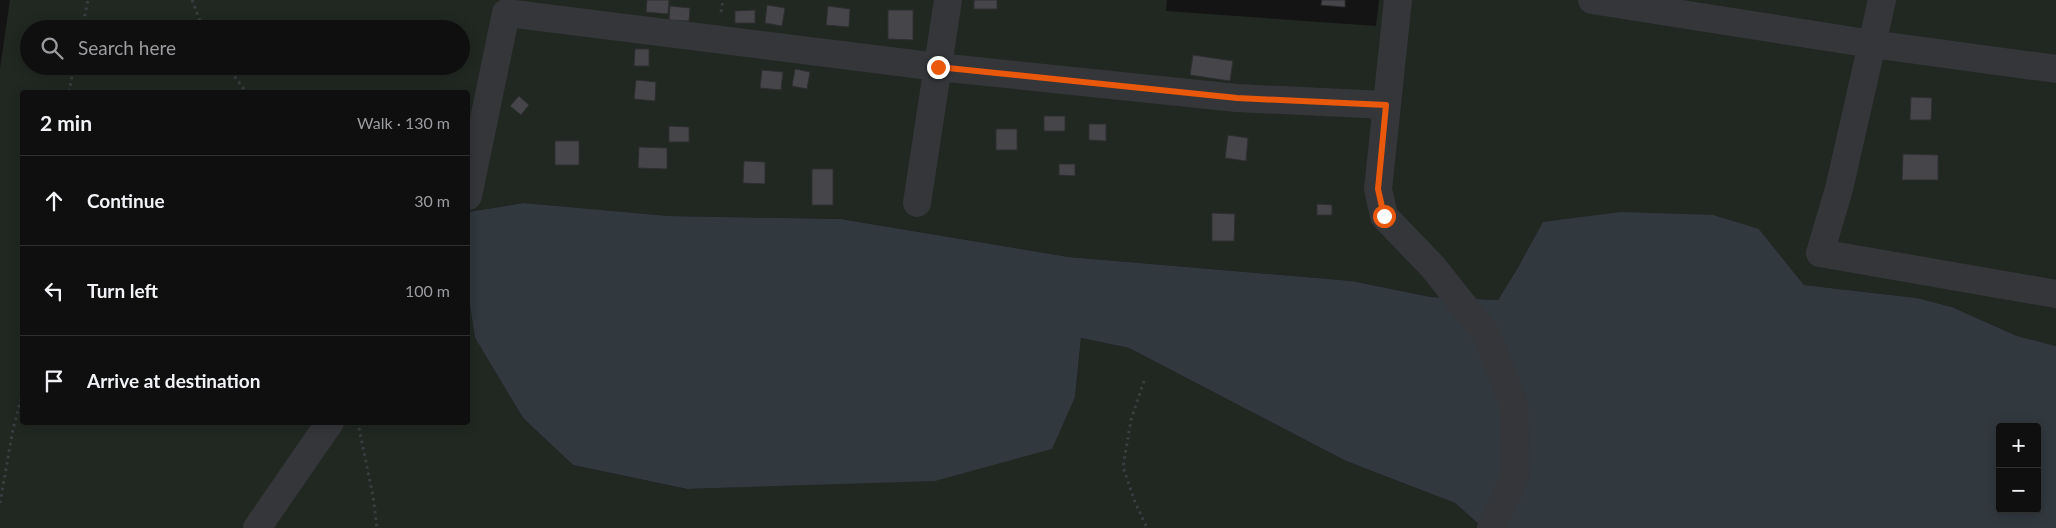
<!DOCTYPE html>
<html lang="en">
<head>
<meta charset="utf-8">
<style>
  body { margin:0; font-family:Lato,sans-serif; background:#1d1d1e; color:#f1f3f6 }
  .controls { position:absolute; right:15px; bottom:15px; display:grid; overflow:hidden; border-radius:5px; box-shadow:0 2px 12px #0003 }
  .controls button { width:45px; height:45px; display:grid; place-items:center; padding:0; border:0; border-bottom:1px solid #2f2f30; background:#0f0f10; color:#f1f3f6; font:25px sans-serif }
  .stop { position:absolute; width:15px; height:15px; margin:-11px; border:4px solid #ea580c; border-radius:50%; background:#fff }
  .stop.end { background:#ea580c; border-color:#fff; box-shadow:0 1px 5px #0008 }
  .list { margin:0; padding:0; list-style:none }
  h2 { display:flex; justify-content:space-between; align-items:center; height:65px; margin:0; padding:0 20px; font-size:21px }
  h2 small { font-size:16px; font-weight:400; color:#9b9c9f }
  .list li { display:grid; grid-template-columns:32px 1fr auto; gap:15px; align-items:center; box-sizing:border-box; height:90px; padding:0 20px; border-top:1px solid #2f2f30 }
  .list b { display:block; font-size:19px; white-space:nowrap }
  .list em { font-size:16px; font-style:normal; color:#9b9c9f }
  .icon { flex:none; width:28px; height:28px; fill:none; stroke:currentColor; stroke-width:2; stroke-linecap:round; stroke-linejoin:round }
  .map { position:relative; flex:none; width:2056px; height:528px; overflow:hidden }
  .search { position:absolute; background:#0f0f10; box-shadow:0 2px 12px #0003; left:20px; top:20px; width:450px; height:55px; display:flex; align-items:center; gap:12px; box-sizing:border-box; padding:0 18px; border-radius:28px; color:#9b9c9f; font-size:19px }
  .panel { position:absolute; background:#0f0f10; box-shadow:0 2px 12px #0003; left:20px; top:90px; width:450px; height:335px; border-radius:5px }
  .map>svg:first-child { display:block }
  .green { fill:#212822; fill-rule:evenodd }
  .water { fill:#31383e; fill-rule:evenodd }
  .building { fill:#46464a; stroke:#2e2e31 }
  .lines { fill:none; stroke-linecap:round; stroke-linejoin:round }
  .path { stroke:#3b3d41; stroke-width:3; stroke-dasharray:2.5 4; stroke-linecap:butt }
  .street { stroke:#35363a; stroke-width:28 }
  .route { stroke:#ea580c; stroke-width:6 }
</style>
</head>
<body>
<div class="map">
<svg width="2056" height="528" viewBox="0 0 2056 528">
  <rect width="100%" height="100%" fill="#141415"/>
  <path class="green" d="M10,0H1167L1166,11L1376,26L1379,0H2056V346L2017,336L1952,307L1917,298L1804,285L1759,229L1520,264L1498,300L1432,297L1352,281L1069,257L842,219L669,216L524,203L468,212V92H22V422H468V293L475,338L523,418L573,465L687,489L801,485L1075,397L1081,338L1129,348L1346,461L1455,503L1483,528H0V69ZM29,29H461V66H29Z"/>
  <path class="water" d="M524,203L669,216L841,219L1069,257L1352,281L1431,297L1498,300L1520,264L1543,222L1621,212L1713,215L1759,229L1804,285L1917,298L1952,307L2017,336L2056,346V528H1483L1455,503L1346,461L1129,348L1081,338L1075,397L1052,449L935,481L687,489L573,465L523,418L475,338L468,293V212ZM2000,427H2037V509H2000Z"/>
  <path class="building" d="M647,0H669L668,14L646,12Z
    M974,0H997V9H974Z
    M1322,0H1345V7L1321,5Z
    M767,5L785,8L782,26L765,23Z
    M670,6L690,8L689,21L669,20Z
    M828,6L850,9L849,27L826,25Z
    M755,10V23H735V11Z
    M888,10H913V40L888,39Z
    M635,49H649V66H634Z
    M1193,55L1233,61L1230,81L1190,75Z
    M795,69L810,72L807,89L792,86Z
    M762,70L783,72L781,90L760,88Z
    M636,80L656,82L655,101L634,99Z
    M519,96L529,105L521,115L510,106Z
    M1911,97L1932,98L1931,120H1910Z
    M1044,116H1065V131H1044Z
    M1089,124H1106V141L1089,140Z
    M669,126L689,127V142H669Z
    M996,129H1017V150H996Z
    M1228,135L1248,138L1246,161L1225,158Z
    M555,141H579V165H555Z
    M639,147L667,148V169L638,168Z
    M1903,154L1938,155V180H1902Z
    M744,161L765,162V184L743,183Z
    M1059,164H1075V176L1059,175Z
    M812,169H833V205H812Z
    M1317,204L1332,205V215H1317Z
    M1212,213L1235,214L1234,241H1212Z"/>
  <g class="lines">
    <path class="path" d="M192,0L203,29
      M721,12L723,0
      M82,29L88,0
      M227,66L246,92
      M69,92L74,66
      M1144,381L1131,420L1123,467L1135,502L1147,528
      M359,428L373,496L377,528
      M0,503L13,429L22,396"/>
    <path class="street" d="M1398,0L1378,189L1384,216L1433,267L1486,334L1514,405L1515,477L1491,528
      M1592,0L1872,44L2056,69
      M1882,0L1839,189L1820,253L2056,294
      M468,196L506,13L938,67L1237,98L1386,105
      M917,203L948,0
      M257,528L330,422"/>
  </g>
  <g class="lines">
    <path class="route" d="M938,67L1237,98L1386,105L1378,189L1384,216"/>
  </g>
</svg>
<div class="controls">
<button>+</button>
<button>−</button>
</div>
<div class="stop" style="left:1384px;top:216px"></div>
<div class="stop end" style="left:938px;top:67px"></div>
<div class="search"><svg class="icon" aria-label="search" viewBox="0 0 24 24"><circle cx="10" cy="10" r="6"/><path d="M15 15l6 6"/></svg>Search here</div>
<section class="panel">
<h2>2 min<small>Walk · 130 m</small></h2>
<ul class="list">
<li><svg class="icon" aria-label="ahead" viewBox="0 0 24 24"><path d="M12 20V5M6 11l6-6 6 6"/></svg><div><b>Continue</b></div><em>30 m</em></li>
<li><svg class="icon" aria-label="left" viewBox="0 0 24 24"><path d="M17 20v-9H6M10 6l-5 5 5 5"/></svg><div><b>Turn left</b></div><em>100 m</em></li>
<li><svg class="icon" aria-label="arrive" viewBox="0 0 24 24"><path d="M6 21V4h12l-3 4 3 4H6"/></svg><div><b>Arrive at destination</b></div></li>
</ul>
</section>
</div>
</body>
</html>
